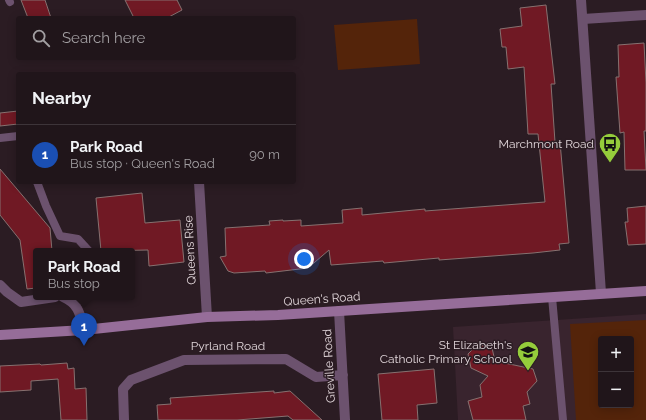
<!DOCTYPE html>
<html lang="en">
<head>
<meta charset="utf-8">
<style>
  body { margin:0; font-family:Raleway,sans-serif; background:#281e23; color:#f1f3f6 }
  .controls { position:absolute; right:12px; bottom:12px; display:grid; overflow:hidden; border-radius:4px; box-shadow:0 2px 10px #0003 }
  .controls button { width:36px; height:36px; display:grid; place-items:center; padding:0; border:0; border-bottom:1px solid #3d3439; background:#20151a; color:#f1f3f6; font:20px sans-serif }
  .you { position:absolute; left:304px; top:259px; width:14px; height:14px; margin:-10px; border:3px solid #fff; border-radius:50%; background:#1a73e8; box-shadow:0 0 0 6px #1a73e833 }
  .badge { display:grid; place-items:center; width:26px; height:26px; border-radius:50%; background:#ea580c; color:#fff; font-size:13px; font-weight:700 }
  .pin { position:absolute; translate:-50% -33px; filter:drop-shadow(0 1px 2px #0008) }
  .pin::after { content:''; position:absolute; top:21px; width:14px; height:12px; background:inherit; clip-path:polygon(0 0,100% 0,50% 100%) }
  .popup { position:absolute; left:33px; top:248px; width:102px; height:52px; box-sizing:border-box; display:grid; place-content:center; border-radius:4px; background:#20151a; filter:drop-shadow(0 1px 3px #0005); font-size:13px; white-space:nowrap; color:#a29fa2 }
  .popup b { font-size:15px; color:#f1f3f6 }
  .popup::after { content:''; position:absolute; left:50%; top:100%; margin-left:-8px; border:8px solid transparent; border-top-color:#20151a }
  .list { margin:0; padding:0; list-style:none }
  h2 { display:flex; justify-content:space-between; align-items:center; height:52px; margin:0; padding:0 16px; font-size:17px }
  h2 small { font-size:13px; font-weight:400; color:#a29fa2 }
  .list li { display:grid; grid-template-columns:26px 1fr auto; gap:12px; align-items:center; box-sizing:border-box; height:60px; padding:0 16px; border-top:1px solid #3d3439 }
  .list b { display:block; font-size:15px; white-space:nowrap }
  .list p { margin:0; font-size:13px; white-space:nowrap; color:#a29fa2 }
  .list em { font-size:13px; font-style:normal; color:#a29fa2 }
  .icon { flex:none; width:22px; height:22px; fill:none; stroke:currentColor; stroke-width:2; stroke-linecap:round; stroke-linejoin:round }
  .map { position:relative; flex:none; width:646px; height:420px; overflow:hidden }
  .search { position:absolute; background:#20151a; box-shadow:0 2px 10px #0003; left:16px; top:16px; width:280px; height:44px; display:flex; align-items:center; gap:10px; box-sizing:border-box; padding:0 14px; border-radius:4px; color:#a29fa2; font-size:15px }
  .panel { position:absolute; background:#20151a; box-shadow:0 2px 10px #0003; left:16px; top:72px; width:280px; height:112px; border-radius:4px }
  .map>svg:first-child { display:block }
  .built { fill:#39242e; fill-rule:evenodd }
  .green { fill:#54240a; fill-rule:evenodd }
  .building { fill:#701924; stroke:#867170 }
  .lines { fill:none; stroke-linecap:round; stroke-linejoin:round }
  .lane { stroke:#6c526e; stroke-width:8 }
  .street { stroke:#6c526e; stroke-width:10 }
  .secondary { stroke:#966d99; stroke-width:10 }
  .labels { text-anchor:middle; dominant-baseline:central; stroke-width:3; stroke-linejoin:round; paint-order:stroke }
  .poi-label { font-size:12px; fill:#e0d5d9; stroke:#2b1c23; text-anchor:end }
  .street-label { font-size:12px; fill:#e0d5d9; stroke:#2b1c23 }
</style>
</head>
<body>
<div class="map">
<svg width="646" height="420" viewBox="0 0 646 420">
  <rect width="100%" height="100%" fill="#2b1c23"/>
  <path class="built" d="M646,314V420H458L453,327ZM601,339H631V405H601Z"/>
  <path class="green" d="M417,19L420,64L338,70L334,25Z
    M646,320V420H576L570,324ZM601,339H631V405H601Z"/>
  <path class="building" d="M21,0H45L51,18H28Z
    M125,0H177L182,10L167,18H134Z
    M546,5L555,84H551L555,142H560L569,243L559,244L560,250L533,253L439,260V258L384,263L383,261L331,265L329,250L308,268L266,273L265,271L234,273L228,271L220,257L226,256L225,228L270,225L269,221L283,220V221L301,220V226L343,223L342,210L362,208V215L425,209V211L545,202L538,134H528L524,67L508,69L506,47H502L500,29L522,26L520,8Z
    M644,43L646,83V131H644L646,170H625L624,132L620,133L616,77H619L618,45Z
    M18,111V124L0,126V113Z
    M0,169L50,228L52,251H36V288L27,289L20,240L0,215Z
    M142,193L145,223L180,220L184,262L149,266L148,250L101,251L96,198Z
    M646,206V244L628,245L625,222H628L627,208Z
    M478,344L492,348L495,361L533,369L537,381L527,392L530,404L523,406L526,420H473L468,401L482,397L480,385L488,376L471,368L468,354Z
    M67,363L68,369L74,368L75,389L86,388L87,420H61L58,379L31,381V390L0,392V366L40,364L41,365Z
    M434,369L437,403L417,405L418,420H382L378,374Z
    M274,391V393L290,391L322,420H293L288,416L237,420H158L157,405L171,404L170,398Z"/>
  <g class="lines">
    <path class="lane" d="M9,0L10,2
      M0,138L18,136
      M37,182L46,206L60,236L78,239L89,251
      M552,297L563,420
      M75,305L83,297"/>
    <path class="street" d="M581,0L601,293
      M583,19L646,15
      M199,182L207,317
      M0,285L7,292L21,302L55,297
      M63,297C79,304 80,314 84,330
      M339,311L345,420
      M124,420L123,389L131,380L184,360L286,359L316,377L343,375"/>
    <path class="secondary" d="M0,335L84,330L207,317L278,315L646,291"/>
  </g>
  <defs>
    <g id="bus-pin" transform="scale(1.15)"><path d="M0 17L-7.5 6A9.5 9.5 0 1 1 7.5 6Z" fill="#95cc3b" stroke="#2b1c23"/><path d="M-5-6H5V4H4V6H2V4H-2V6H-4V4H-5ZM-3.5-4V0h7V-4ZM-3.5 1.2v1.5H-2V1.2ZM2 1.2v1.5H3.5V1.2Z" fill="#111"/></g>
    <g id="school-pin" transform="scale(1.15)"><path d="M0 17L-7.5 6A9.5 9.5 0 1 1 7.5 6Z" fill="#95cc3b" stroke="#2b1c23"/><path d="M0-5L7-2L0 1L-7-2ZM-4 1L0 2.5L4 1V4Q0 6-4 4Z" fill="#111"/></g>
  </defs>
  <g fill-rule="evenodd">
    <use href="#bus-pin" x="610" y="144"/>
    <use href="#school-pin" x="528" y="352"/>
  </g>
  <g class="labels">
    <g class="poi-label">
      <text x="594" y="144">Marchmont Road</text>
      <text x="512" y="345">St Elizabeth's<tspan x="512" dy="14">Catholic Primary School</tspan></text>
    </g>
    <g class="street-label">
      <text transform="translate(190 250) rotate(-93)">Queens Rise</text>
      <text transform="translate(322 299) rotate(-4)">Queen's Road</text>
      <text x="228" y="346">Pyrland Road</text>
      <text transform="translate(329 366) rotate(-93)">Greville Road</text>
    </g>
  </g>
</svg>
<div class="controls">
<button>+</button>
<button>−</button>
</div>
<div class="you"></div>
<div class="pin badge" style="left:84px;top:346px;background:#1a4fb4">1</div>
<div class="popup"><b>Park Road</b>Bus stop</div>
<div class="search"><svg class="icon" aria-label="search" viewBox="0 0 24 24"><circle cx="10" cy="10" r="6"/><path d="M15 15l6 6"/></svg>Search here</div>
<section class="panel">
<h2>Nearby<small></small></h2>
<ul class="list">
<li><span class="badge" style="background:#1a4fb4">1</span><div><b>Park Road</b><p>Bus stop · Queen's Road</p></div><em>90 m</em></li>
</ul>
</section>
</div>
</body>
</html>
